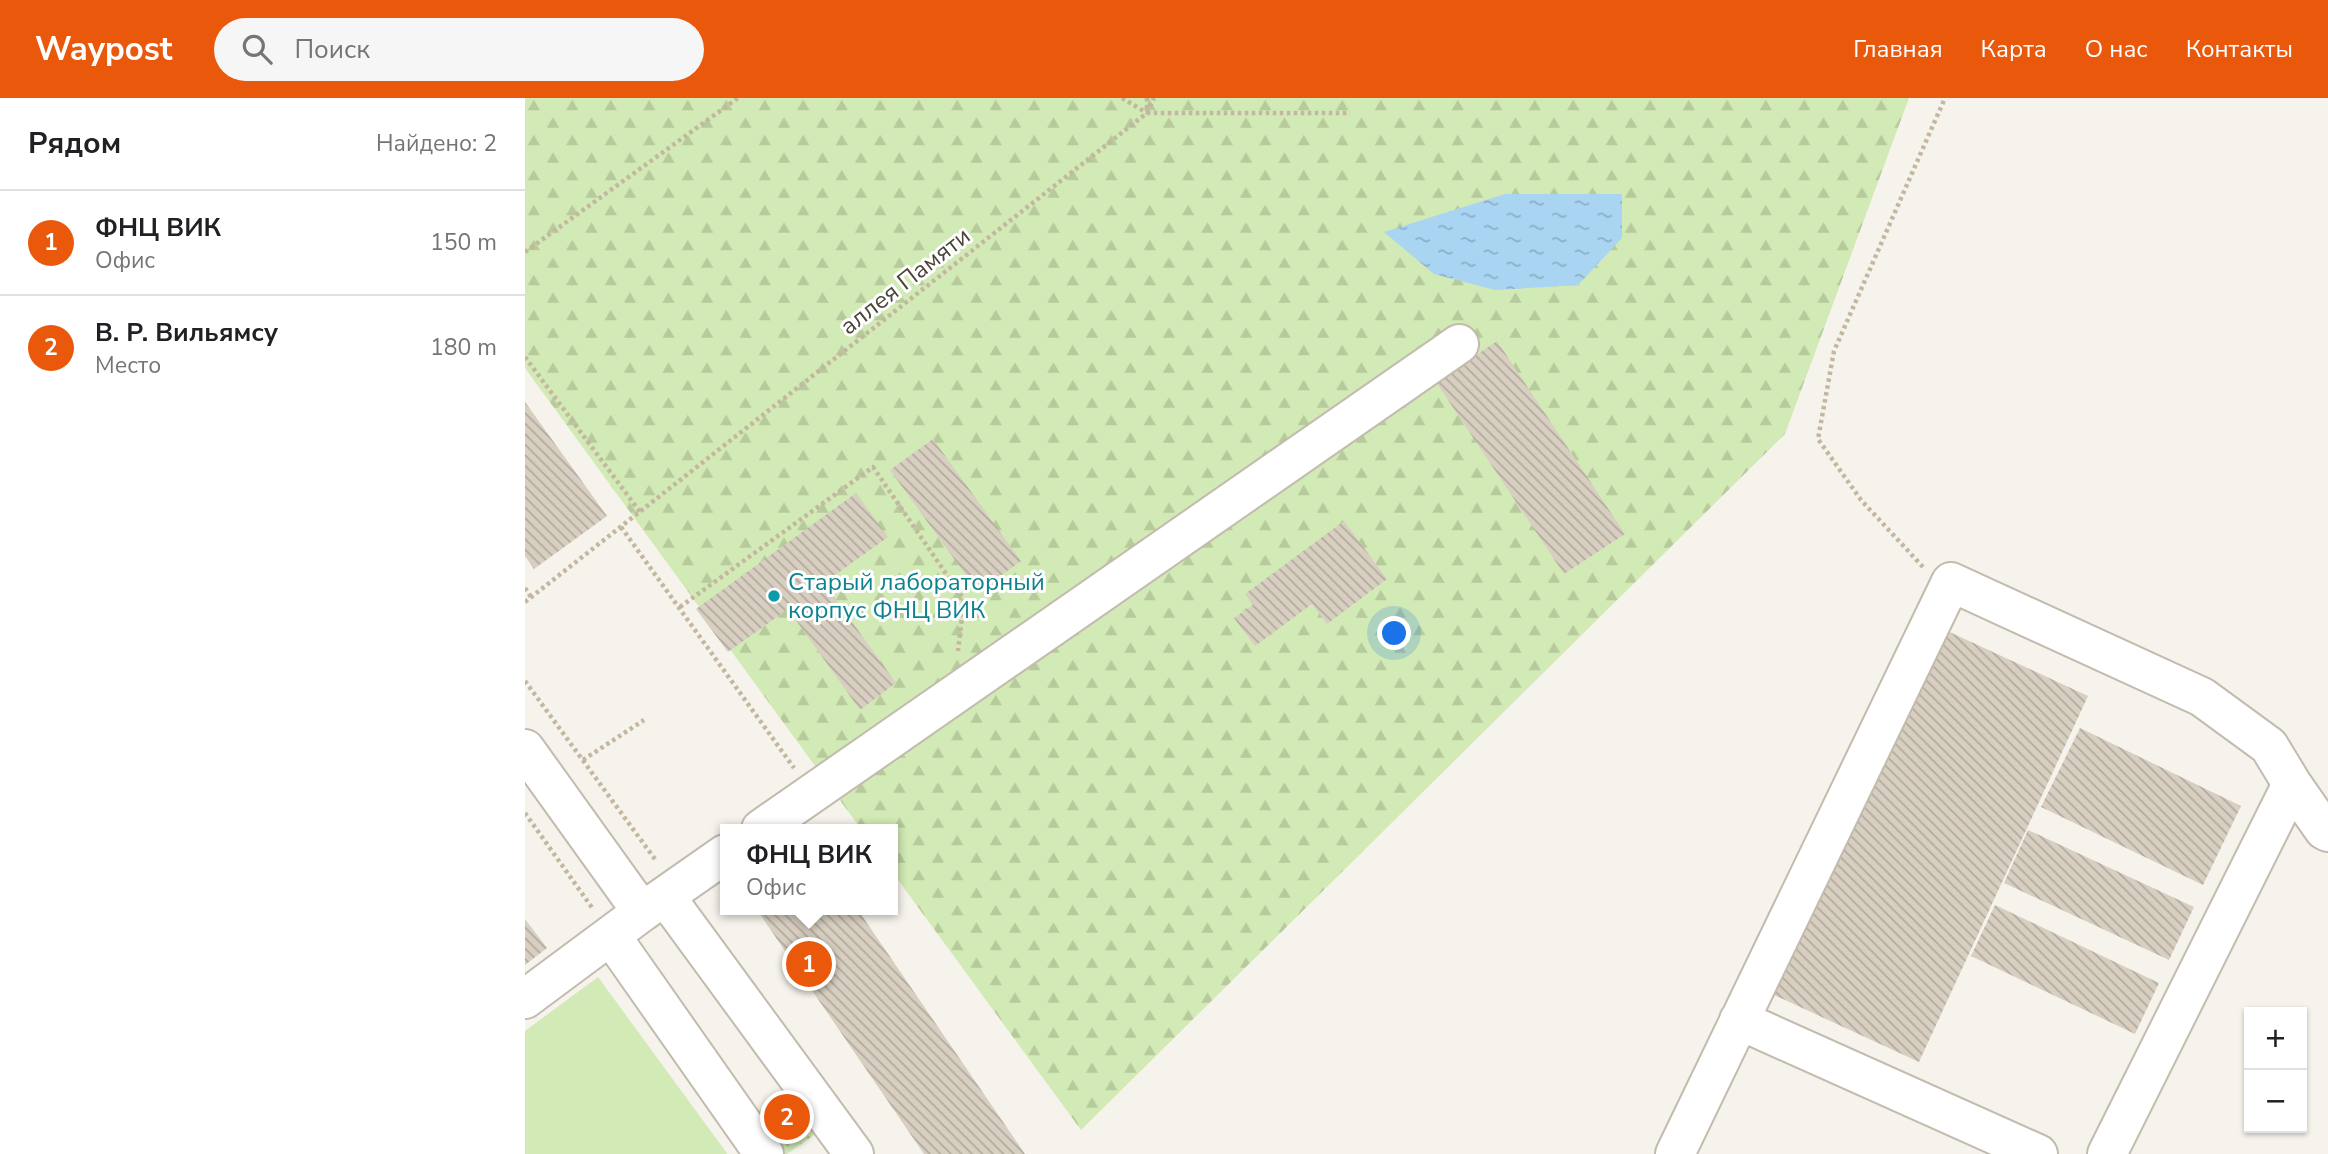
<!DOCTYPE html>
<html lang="ru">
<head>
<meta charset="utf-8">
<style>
  body { margin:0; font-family:"Nunito Sans",sans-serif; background:#f6f6f6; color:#202124 }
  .controls { position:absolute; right:21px; bottom:21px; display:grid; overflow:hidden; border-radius:0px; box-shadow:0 2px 5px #0004 }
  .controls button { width:63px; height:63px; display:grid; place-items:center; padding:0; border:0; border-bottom:2px solid #e0e0e0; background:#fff; color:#202124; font:35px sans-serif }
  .you { position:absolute; left:870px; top:536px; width:24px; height:24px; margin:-18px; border:5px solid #fff; border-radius:50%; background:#1a73e8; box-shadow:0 0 0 10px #1a73e833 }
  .badge { display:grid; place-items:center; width:46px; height:46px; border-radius:50%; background:#ea580c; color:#fff; font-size:23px; font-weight:700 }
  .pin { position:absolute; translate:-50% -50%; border:4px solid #fff; box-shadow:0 2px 7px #0006 }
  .popup { position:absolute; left:195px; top:726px; width:178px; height:91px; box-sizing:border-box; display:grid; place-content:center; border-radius:0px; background:#fff; filter:drop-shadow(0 2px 5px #0005); font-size:23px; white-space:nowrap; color:#757577 }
  .popup b { font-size:26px; color:#202124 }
  .popup::after { content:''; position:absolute; left:50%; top:100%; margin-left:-14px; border:14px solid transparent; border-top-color:#fff }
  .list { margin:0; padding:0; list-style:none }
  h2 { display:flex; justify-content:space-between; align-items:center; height:91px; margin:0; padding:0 28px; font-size:30px }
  h2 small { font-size:23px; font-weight:400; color:#757577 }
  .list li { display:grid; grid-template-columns:46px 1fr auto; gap:21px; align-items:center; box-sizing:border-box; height:105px; padding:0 28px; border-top:2px solid #e0e0e0 }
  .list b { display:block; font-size:26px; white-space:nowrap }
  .list p { margin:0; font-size:23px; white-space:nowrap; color:#757577 }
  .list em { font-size:23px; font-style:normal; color:#757577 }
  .icon { flex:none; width:38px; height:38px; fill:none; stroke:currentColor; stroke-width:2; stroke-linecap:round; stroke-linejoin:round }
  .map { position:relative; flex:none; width:1803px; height:1056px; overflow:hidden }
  header { display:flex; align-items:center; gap:42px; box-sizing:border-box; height:98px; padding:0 35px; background:#ea580c; color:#fff }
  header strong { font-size:33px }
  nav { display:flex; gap:38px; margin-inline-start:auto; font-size:24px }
  .search { width:490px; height:63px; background:#f6f6f6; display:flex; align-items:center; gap:18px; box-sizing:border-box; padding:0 24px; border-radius:38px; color:#757577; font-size:26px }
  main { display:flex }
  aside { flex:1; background:#fff }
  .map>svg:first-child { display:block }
  .grass { fill:url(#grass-dots) }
  .forest { fill:url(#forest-firs) }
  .park { fill:#d2eab5 }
  .water { fill:url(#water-ripples) }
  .building { fill:url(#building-back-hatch) }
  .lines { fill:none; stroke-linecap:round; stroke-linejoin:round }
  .minor-casing { stroke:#c2bbae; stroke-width:42 }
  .path { stroke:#c4b79f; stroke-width:4.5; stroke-dasharray:3.5 3.5; stroke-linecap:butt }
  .minor { stroke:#fff; stroke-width:38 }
  .culture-dot { fill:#0f9aa8; stroke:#fff; stroke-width:2.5 }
  .labels { text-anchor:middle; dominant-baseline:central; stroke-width:6; stroke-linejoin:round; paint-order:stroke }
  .street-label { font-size:24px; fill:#4b4439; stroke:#fff }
  .culture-label { font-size:24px; fill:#0d838f; stroke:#fff; text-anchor:start }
</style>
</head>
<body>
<header>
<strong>Waypost</strong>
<div class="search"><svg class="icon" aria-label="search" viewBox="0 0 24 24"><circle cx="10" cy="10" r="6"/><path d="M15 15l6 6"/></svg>Поиск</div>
<nav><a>Главная</a><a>Карта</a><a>О нас</a><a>Контакты</a></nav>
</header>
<main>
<aside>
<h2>Рядом<small>Найдено: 2</small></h2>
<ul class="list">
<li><span class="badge">1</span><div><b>ФНЦ ВИК</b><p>Офис</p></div><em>150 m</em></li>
<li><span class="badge">2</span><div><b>В. Р. Вильямсу</b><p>Место</p></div><em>180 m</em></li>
</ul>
</aside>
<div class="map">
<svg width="1803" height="1056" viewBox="0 0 1803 1056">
  <defs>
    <pattern id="grass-dots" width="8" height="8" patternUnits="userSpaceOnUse" patternTransform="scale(1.75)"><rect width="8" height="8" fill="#d2eab5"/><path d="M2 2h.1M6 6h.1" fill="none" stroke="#b6ca9c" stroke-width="1.8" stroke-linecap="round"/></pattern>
    <pattern id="forest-firs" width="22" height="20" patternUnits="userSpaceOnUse" patternTransform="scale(1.75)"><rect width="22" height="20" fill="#d2eab5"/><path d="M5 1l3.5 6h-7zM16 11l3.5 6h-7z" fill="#b6ca9c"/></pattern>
    <pattern id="water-ripples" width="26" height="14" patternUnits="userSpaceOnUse" patternTransform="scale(1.75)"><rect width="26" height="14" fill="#a9d4f2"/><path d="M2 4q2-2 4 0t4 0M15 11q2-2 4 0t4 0" fill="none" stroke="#8caec5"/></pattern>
    <pattern id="building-back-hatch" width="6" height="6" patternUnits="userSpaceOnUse" patternTransform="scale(1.75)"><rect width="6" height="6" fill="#d8cfc1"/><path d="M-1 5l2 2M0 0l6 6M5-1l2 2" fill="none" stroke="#b1aa9e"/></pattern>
  </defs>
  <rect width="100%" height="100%" fill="#f6f3ec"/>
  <path class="grass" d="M269,987L299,1030L262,1056H251L225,1019Z"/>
  <path class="forest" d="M0,0H1384L1260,336L556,1032L368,775V731H336L0,270Z"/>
  <path class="park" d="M73,879L201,1054L202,1056H0V933Z"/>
  <path class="water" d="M980,96H1097V140L1053,187L970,192L909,176L859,134Z"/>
  <path class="building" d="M972,243L1100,436L1039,476L911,284Z
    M0,304L82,418L9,471L0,458Z
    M408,341L496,463L453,494L365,372Z
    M331,395L363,439L299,485L371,585L335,612L263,511L203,554L171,511Z
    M819,423L862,481L802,526L787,506L730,548L709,520L728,507L720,496Z
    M1418,531L1563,598L1394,964L1249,897Z
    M1555,630L1716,708L1678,787L1516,709Z
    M1503,732L1669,809L1644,862L1479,785Z
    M1470,807L1634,885L1610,936L1446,858Z
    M232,812H333L500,1056H399Z
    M0,821L22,850L0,867Z"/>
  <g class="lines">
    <g class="minor-casing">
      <path id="minor" d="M0,651L117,814
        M236,731L934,246
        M140,798L329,1056
        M86,838L239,1056
        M0,901L117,814L200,756
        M1214,922L1513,1056
        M1150,1056L1426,484L1677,599L1744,648L1767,686
        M1582,1056L1767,686L1799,732L1803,734"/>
    </g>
    <path class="path" d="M597,0L622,15
      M622,0V11
      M622,15L629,0
      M0,154L213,0
      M0,259L115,414
      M96,429L269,670
      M1398,469L1336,402L1293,341L1309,253L1420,0
      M0,490L6,499
      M0,504L622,15H825
      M155,509L348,369L439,502L433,553
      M0,583L132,764
      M58,662L119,622
      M0,715L68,811"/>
    <use href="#minor" class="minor"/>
  </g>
  <circle class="culture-dot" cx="249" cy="498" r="7"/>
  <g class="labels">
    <g class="street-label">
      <text transform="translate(380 183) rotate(-38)">аллея Памяти</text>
    </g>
    <g class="culture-label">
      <text x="263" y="484">Старый лабораторный<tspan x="263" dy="28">корпус ФНЦ ВИК</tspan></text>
    </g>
  </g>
</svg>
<div class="controls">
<button>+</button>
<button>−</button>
</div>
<div class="you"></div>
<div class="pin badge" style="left:284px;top:866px">1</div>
<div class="popup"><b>ФНЦ ВИК</b>Офис</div>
<div class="pin badge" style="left:262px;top:1019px">2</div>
</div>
</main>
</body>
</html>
